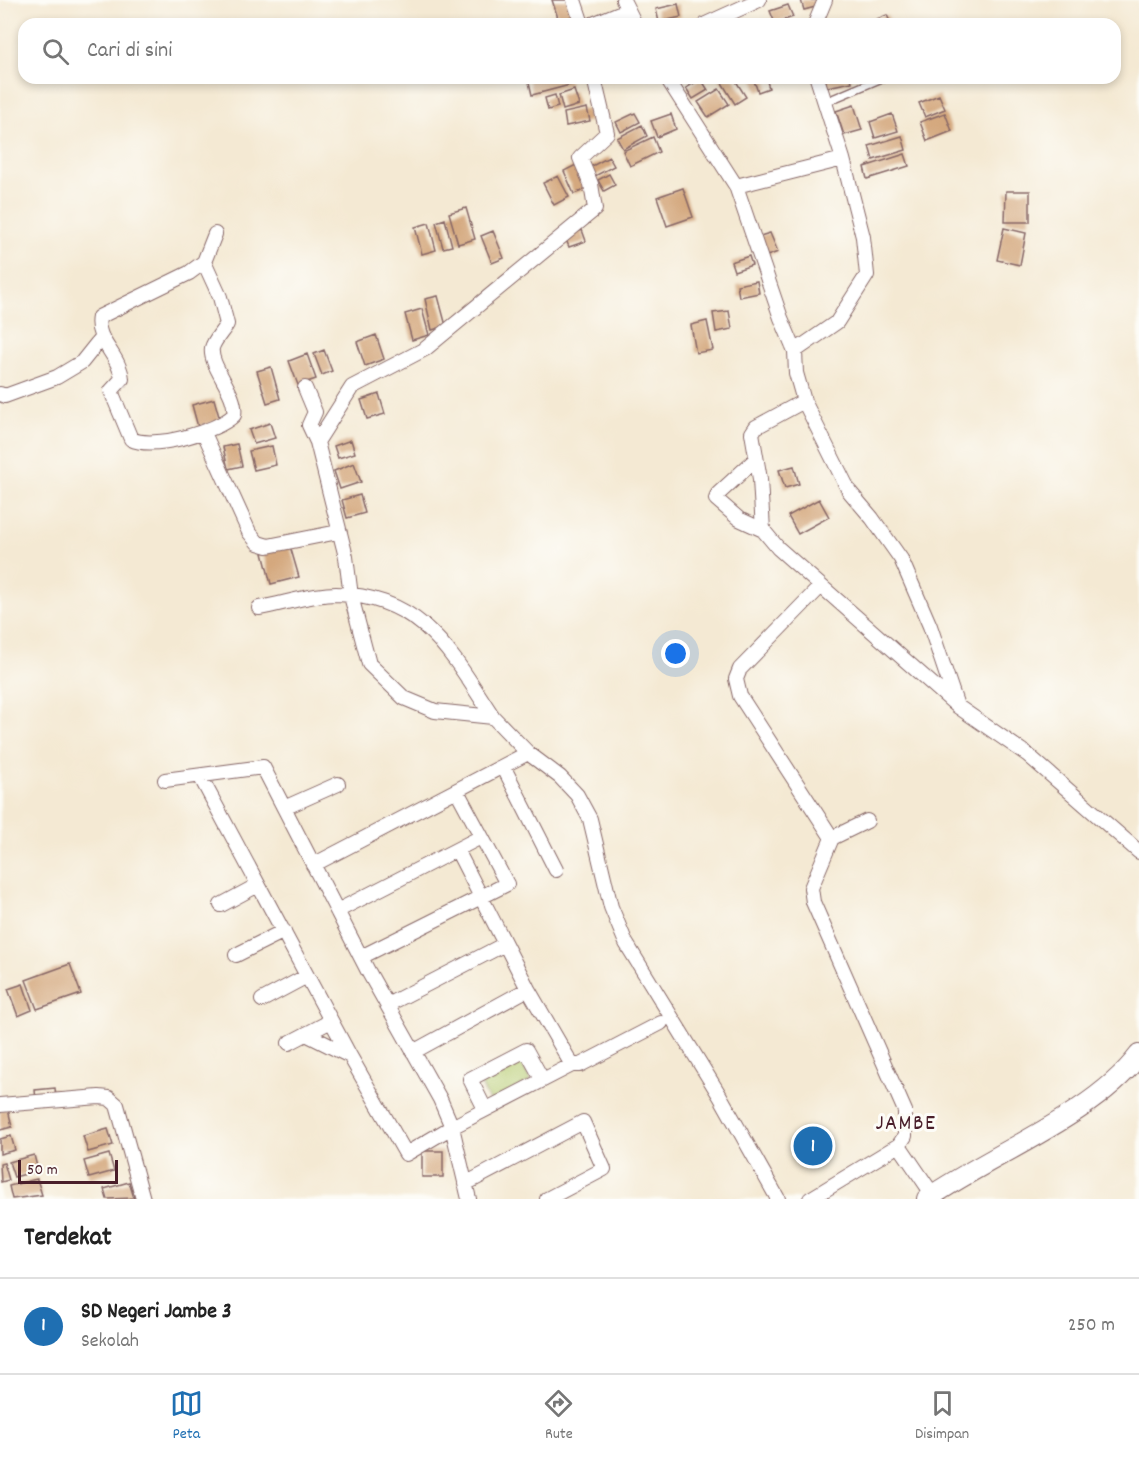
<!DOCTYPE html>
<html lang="id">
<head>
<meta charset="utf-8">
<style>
  body { margin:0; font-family:Dekko,sans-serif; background:#f6f6f6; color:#222 }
  .scale { position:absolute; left:18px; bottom:15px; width:100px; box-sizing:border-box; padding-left:6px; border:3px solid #4a1f2b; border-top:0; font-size:16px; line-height:21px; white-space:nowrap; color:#4a1f2b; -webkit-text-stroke:4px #fdfcf7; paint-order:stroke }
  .you { position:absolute; left:676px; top:654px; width:21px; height:21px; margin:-15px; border:4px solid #fff; border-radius:50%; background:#1a73e8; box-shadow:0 0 0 9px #1a73e833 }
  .badge { display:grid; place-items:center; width:39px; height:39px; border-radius:50%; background:#1f6fb2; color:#fff; font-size:20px; font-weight:700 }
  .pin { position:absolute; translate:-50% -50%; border:3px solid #fff; box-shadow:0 2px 6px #0006 }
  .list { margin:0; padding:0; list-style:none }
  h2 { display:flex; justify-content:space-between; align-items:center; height:78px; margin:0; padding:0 24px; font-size:26px }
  h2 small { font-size:20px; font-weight:400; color:#767676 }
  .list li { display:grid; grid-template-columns:39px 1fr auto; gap:18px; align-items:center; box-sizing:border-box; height:96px; padding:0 24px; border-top:2px solid #e0e0e0 }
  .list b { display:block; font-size:22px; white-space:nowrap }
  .list p { margin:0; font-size:20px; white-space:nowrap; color:#767676 }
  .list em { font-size:20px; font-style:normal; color:#767676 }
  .icon { flex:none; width:33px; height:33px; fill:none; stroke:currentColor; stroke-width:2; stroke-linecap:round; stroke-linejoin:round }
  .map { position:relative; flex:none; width:1139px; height:1199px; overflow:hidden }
  .search { position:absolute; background:#fff; box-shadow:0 3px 9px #0003; left:18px; right:18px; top:18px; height:66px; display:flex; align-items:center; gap:15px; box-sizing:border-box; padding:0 21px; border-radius:18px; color:#767676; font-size:22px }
  .sheet { height:174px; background:#fff }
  nav { display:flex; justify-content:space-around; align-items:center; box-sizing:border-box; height:84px; border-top:2px solid #e0e0e0; background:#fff; font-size:16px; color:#767676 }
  nav a { display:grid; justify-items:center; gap:3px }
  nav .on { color:#1f6fb2 }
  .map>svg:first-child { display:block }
  .green { fill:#b5cb6f; stroke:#80754d; stroke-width:1.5 }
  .building { fill:#d4a87e }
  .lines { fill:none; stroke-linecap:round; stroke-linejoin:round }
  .lane-casing { stroke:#866666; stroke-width:10 }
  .street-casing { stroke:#866666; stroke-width:16 }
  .secondary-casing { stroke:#866666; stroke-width:22 }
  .lane { stroke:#fff; stroke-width:7 }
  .street { stroke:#fff; stroke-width:14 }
  .secondary { stroke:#fff; stroke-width:20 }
  .labels { text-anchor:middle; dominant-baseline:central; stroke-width:6; stroke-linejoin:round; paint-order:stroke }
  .quarter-label { font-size:22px; letter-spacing:1.5px; fill:#4a1f2b; stroke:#fdfcf7 }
</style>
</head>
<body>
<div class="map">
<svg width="1139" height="1199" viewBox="0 0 1139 1199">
  <rect width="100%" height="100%" fill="#fdfcf7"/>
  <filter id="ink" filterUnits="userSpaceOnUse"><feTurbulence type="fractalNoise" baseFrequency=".0167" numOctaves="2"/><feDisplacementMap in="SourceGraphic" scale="12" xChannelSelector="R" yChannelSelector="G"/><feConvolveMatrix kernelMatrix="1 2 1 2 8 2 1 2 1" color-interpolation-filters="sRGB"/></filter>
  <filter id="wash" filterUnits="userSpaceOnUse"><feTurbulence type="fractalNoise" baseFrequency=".008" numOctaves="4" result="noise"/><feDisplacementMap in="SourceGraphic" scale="24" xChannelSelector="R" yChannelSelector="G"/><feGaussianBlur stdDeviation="1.35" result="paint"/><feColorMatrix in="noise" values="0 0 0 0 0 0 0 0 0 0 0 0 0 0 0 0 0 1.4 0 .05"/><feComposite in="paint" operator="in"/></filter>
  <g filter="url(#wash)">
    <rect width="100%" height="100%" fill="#f4e9d3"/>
    <path class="green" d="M519,1058L531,1081L490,1102L478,1079Z"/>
    <g id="blocks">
      <path class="building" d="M552,0H571L576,15L559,21Z
        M801,0H817L819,6L804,10Z
        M678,4L681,17L659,22L656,9Z
        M788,5L793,17L775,23L770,11Z
        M887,15L891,24H864Z
        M528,78H568L570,85L532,95Z
        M719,78H734L746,97L735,104Z
        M753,78H766L769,88L758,92Z
        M825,78H851L852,82L827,87Z
        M701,79L708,90L693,99L686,88Z
        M719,89L729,104L708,117L698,102Z
        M574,90L579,105L563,110L559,95Z
        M555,95L558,107L548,110L545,98Z
        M939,95L945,109L925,117L919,103Z
        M854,105L862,130L844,135L836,111Z
        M587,108L590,121L566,126L564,113Z
        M635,113L640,122L621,132L616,122Z
        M945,113L952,131L927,141L920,122Z
        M671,114L676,129L657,137L651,121Z
        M892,114L898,131L875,138L870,122Z
        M642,125L647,136L623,149L617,138Z
        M902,136L906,150L873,160L869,146Z
        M653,137L659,152L630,166L623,151Z
        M905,154L909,166L867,179L864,167Z
        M609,157L614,166L595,176L590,167Z
        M576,165L587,189L574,194L564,171Z
        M609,174L615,185L604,191L598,180Z
        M558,176L569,197L554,205L543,183Z
        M683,188L693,217L667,226L657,197Z
        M1006,191H1030V222H1005Z
        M466,208L475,239L458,244L449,213Z
        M445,219L452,246L443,248L436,222Z
        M429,223L436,250L422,254L415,227Z
        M1004,228L1026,233L1020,265L997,260Z
        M582,230L586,241L569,247L565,237Z
        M493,231L504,258L492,263L481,236Z
        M770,233L778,252L767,256L760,236Z
        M749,256L752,265L734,271L731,262Z
        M757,281L759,293L739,297L737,285Z
        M438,296L446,326L432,330L425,299Z
        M422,309L429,335L412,340L405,314Z
        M729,311L732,329L716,332L713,313Z
        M707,321L713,350L696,353L691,325Z
        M376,335L384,359L365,366L357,342Z
        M324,350L332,371L322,375L314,354Z
        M307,354L316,379L298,385L289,361Z
        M271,367L280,399L267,403L257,371Z
        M379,394L385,414L367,419L361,400Z
        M214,399L220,420L198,427L192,405Z
        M270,423L275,438L254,444L249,430Z
        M351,440L355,453L338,458L334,446Z
        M237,444L242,466L228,469L223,447Z
        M272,446L276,465L254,470L249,451Z
        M354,463L361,482L340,489L334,471Z
        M794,466L799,484L785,488L779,470Z
        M360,495L365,513L347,518L342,500Z
        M819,499L829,517L798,534L788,516Z
        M290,546L299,577L271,584L263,553Z
        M70,964L81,994L37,1009L26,980Z
        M23,984L32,1010L18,1016L8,989Z
        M55,1088L56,1097L36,1100L35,1090Z
        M8,1109L12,1127L0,1130V1110Z
        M108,1129L113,1145L88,1152L83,1136Z
        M11,1136L15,1150L0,1154V1139Z
        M422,1151H443V1177H422Z
        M109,1154L114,1171L89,1178L84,1161Z
        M34,1155L38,1171L14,1177L9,1162Z
        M4,1163L9,1180L1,1182L0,1164Z
        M37,1179L42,1195L12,1199L9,1186Z
        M129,1182L134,1198L107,1199L104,1189Z"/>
    </g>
  </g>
  <g filter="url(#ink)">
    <use href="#blocks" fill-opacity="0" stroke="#866666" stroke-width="1.5"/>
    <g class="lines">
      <g class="lane-casing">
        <path id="lane" d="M823,103L882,78"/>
      </g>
      <g class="street-casing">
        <path id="street" d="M574,0L582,24
          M623,0L635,24
          M593,24L627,10
          M706,24L759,0
          M815,24L825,0
          M667,78L736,186L781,318L795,351L796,373L804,401L849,491L872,518L901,559L930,626L957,706L1028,755L1139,852
          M736,186L843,159
          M204,262L220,297L227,324C223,331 214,340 212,348C209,367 238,393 234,415C217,432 153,450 131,439L111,391L122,379C120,355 94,340 99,317L189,273L204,262L215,234
          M795,351L837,322L867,275L863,237L843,159L817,78
          M305,388L315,412L309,425L317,442L346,557L351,596L369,664L404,698L435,711L493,717L528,753L560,777L577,795L590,819L611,907L626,943L720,1096L778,1199
          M0,394L5,396L57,377L82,362L102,337
          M804,401L756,427L752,433L760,479L763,530L778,548L956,705
          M204,433L249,532L258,543L268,546L338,532
          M317,442L352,387L425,349L595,209L591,184L580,158L607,133L594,78
          M756,459L718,494L716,499L739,519L763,530
          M821,586L740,669L736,679L740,696L832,838
          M259,608C283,604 311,594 336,594C423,596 451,653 493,717
          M504,768L556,870
          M200,776L350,1056L406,1154L452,1127L572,1065L528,989L457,850
          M165,780L263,767L368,971L440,1099L452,1127L469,1199
          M284,808L338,784
          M867,821L832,838L811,888L813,902L905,1111V1136L899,1145L933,1195
          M313,865L528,753
          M221,905L258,885
          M337,911L481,837
          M236,955L284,931
          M361,957L507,884L457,791
          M262,1000L307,976
          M387,1005L505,944
          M306,1034L350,1056
          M289,1043L331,1021
          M413,1052L528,989
          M572,1065H580L661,1023
          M0,1105L99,1097L109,1098L117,1105L143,1199
          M485,1109L470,1079L526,1050L542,1079
          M465,1184L583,1122L604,1169L547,1199
          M810,1199L899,1145"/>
      </g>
      <g class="secondary-casing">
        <path id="secondary" d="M927,1199C991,1154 1093,1116 1139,1055"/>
      </g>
      <use href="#lane" class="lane"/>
      <use href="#street" class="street"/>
      <use href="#secondary" class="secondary"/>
    </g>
  </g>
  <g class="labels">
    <g class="quarter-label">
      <text x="906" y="1124">JAMBE</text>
    </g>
  </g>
</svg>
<div class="scale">50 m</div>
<div class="you"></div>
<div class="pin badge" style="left:813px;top:1146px">1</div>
<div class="search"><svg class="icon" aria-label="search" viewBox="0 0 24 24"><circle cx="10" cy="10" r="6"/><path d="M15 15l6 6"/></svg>Cari di sini</div>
</div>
<section class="sheet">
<h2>Terdekat<small></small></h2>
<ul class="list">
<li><span class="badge">1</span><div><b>SD Negeri Jambe 3</b><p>Sekolah</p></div><em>250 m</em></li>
</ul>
</section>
<nav>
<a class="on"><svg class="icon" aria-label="map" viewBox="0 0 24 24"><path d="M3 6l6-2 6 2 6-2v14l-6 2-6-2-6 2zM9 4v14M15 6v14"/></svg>Peta</a>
<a><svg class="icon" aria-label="directions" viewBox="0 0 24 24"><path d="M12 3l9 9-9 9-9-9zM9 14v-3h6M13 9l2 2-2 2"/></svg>Rute</a>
<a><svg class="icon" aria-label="saved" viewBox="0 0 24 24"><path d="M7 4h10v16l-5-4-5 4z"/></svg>Disimpan</a>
</nav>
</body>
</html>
